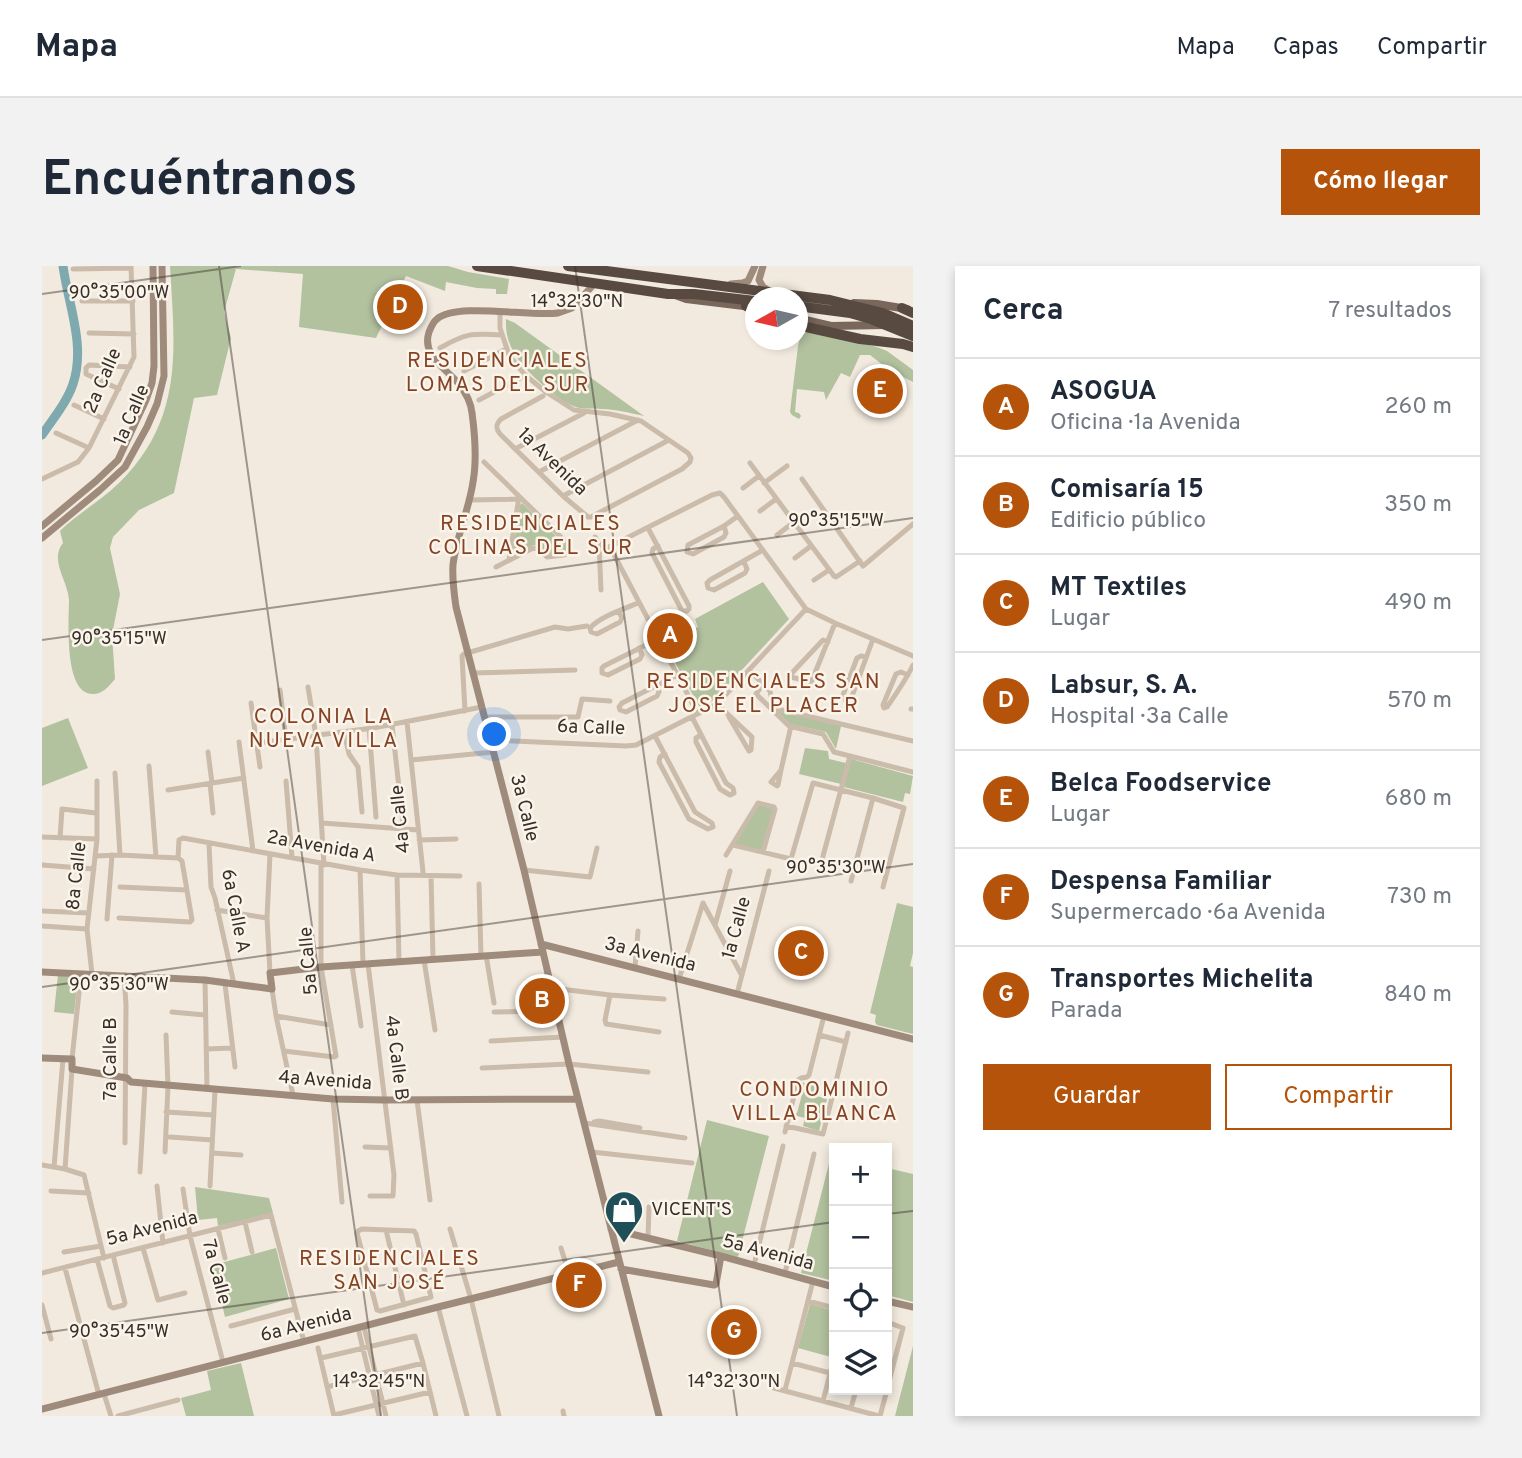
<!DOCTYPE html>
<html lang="es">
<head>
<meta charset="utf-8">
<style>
  body { margin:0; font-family:Overpass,sans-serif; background:#f2f2f3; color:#1f2937 }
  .controls { position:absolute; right:21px; bottom:21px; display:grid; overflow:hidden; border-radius:0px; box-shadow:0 4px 10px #0003 }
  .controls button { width:63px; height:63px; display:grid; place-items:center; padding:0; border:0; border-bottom:2px solid #e0e1e3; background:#fff; color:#1f2937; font:35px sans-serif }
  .compass { position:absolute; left:703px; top:21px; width:63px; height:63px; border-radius:50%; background:#fff; box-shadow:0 4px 10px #0003; rotate:262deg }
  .you { position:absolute; left:453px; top:469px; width:24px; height:24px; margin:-18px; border:5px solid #fff; border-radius:50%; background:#1a73e8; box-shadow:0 0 0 10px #1a73e833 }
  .badge { display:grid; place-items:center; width:46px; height:46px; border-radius:50%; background:#b45309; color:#fff; font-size:23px; font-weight:700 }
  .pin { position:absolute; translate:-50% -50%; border:4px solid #fff; box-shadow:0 2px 7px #0006 }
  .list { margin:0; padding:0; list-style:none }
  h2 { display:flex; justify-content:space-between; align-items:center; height:91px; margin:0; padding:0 28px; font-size:30px }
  h2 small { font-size:23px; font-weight:400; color:#747a83 }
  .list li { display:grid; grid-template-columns:46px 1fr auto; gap:21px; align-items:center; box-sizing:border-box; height:98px; padding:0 28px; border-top:2px solid #e0e1e3 }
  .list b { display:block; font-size:26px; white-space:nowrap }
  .list p { margin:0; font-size:23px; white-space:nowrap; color:#747a83 }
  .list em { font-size:23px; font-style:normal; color:#747a83 }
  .actions { display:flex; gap:14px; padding:21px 28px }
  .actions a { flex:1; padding:16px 0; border:2px solid #b45309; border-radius:0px; text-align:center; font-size:24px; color:#b45309 }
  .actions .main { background:#b45309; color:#fff }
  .icon { flex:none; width:38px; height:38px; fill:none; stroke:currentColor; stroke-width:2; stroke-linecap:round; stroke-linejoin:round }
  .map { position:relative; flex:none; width:871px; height:1150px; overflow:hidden; border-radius:0px }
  header { display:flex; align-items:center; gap:42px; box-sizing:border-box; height:98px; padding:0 35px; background:#fff; border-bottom:2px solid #e0e1e3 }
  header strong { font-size:33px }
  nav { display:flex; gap:38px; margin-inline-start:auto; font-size:24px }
  .intro { display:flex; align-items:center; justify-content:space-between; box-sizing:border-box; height:168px; padding:0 42px }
  h1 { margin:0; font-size:49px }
  .button { padding:18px 32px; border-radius:0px; background:#b45309; color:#fff; font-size:24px; font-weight:700 }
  main { display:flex; gap:42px; padding:0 42px }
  aside { flex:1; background:#fff; border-radius:0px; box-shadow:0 4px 10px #0003 }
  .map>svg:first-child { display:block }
  .green { fill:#b2c19e }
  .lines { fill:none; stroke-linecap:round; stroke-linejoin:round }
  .river { stroke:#7da9af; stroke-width:9 }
  .street { stroke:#cabbaa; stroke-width:5 }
  .secondary { stroke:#9e8b7b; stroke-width:7 }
  .primary { stroke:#79675b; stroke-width:8 }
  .highway { stroke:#584a41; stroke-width:10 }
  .ticks { fill:none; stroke:#382f29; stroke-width:2; stroke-opacity:0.45 }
  .labels { text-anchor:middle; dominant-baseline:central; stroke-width:5; stroke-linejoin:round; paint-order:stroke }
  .street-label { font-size:19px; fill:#382f29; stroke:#faf4ea }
  .poi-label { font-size:19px; fill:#382f29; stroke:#faf4ea; text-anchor:start }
  .neighbourhood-label { font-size:21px; letter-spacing:2px; fill:#854324; stroke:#faf4ea }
  .ticks-label { font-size:18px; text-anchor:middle; fill:#382f29; stroke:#faf4ea; stroke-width:5; stroke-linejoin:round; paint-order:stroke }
</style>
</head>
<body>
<header>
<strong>Mapa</strong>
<nav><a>Mapa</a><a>Capas</a><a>Compartir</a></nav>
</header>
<div class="intro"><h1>Encuéntranos</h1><a class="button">Cómo llegar</a></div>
<main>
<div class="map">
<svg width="871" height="1150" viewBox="0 0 871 1150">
  <rect width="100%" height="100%" fill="#f2eade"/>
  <path class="green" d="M128,0H406L426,6L467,13L465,28H454V23L435,22L404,16L403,25L364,10L334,72L257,61L261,8L194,3L182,46L189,72L175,129L152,132L132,227L97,244L71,271L68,282L78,328L70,369L73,413C66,421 61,428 51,428C21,429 27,353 27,334C26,314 7,295 21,277L18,265C36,247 59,235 77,217C142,153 133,84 128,0Z
    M464,53L473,57L602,150C588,147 574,143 559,143C551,142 544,143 537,142C525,139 513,129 504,122C483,103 462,84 464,53Z
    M769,65L835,81L845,85L871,104V116L846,103L828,89H818L808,111L799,107L784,134L782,126L755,123L753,146L757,147L759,150L757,153L750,149L748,146L756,80C758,72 759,67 769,65Z
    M480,237L523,279L525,283L523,287L506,288L496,280L491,279L477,288H474L471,284L478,239Z
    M721,316L747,353L672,434L658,442L623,378L656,361L653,353Z
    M735,445L799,460L794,483L784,466L748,458Z
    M26,452L46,502L0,520V462Z
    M763,482L786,485L787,493L804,497L799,518L757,508Z
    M809,493L871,510L868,528L863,527L861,536L802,521Z
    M715,538L732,541L721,586L691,579Z
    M855,637L871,641V687L868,700L871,701V768L835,759L833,756L834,749L828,747Z
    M16,709L36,712L32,748L12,746Z
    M759,816L777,821L775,830L785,833L777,865L761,860L763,852L751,849V847H755L761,825L757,824Z
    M665,854L727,870L696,991L635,975Z
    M790,886L792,887V1015L759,1007Z
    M845,902L871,908V1036L845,1029Z
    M153,921L227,932L231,947L176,960L175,952L156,954Z
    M234,982L247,1033L183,1051L171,999Z
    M768,1038L792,1045V1077L789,1091L756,1082Z
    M871,1080V1150H853Z
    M199,1097L212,1150H144L139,1132L169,1124L165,1105Z"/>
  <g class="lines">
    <path class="river" d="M0,169C11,153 25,136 31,118C44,79 26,38 21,0"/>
    <path class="street" d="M31,3L89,2
      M40,35H91
      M458,46V62L467,89L483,109L504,126L532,144L568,148L599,155L646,187L649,192L648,196L640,203L549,251H546L521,230L458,168C453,162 454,158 459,153L501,130
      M47,67L92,68
      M398,82C424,67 430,67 460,69
      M422,105L464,83
      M77,123L44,108V102L47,99L88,101
      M437,134L484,109
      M32,139L62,153
      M14,167L47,182
      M473,183L542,147
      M442,196L524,276L527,282V286L522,289L505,291L496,283L491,282L454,301
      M708,197L792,310L794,311L818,295
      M497,206L596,154
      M0,213L36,196L47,182L92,91L89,0
      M760,213L821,300L871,258
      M722,217L745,200
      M701,222L717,210
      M521,230L627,174
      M428,234L477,233
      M718,245L734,233
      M682,260L684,267L682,271L651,288L645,286L646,279L682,260L696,250
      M606,262L647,340V343L645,345
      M735,269L752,256
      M553,271L557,278L559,324
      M616,280L611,283L610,287L639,343L641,345H645
      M568,281L656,448
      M557,286L670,229L678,227L682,231L764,343L793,357L871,390
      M753,292L769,280
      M467,294L477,231
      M702,296L705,303L703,307L672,324L666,322L665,317L668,314L721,284
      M772,314L787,304
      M577,346L580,352L578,356L555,368L549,366L548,362C557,351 582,343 596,337
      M597,382L600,389L598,393L566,409L560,407V402L562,400L616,373
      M824,391L819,390L815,392L801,429L803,434L806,435L809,433L831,373
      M707,404L728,425L732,444
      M431,407L533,404
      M866,409L859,406L854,408L841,439L842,442L845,441C854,428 864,414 871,399
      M769,416L749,411L748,409L781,374L786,376
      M721,418L714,428L747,460L781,468L792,486L871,506
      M615,419L617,426L615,430L584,446L578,444L577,441L580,437L635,409
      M266,421L274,470L282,599
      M767,422L793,357
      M238,424L244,473
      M209,437L218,501
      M675,438L710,471L709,484L707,485
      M731,442L871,475
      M869,443H871
      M423,445L420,390L422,388L513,361L526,363L545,360
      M443,451H536L540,433L568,435
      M650,451L684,517L691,522L692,527
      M687,451L707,485
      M365,456L381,606
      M350,459L361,557
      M327,462L334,551
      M302,466L307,488L316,501L320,546
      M659,469L654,472V476L678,523L688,529L692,527
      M613,470L653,546L670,557L671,561
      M449,474L584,480L594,479L675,438L764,343
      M197,476L211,585
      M215,477L331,462L440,441
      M166,486L170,517
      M623,488L618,491L617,496L647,553L666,563L671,561
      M369,494L452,486
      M107,500L114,591
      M739,504L736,519L735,520L729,516L739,504L749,460
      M73,507L78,589
      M244,515L250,591
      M168,517L171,547
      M126,524L202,512
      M280,557L376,564
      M0,571L55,573
      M18,572L20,543L54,547
      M377,574L414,573
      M167,578L169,621L173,632L192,718
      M691,579L749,593L771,517L831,532L862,542L841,621
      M228,588L225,652L228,707
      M684,589L716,537L732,541L733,543L721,586
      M53,590L78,589L136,592
      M0,599L52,603
      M318,604L321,698
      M482,604L548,611L555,582
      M777,605L808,490
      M355,609L357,695
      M389,610L391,693
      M809,615L831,532
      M437,618L439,690
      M78,621L145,624
      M661,637L699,708
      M175,644L225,652
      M0,645L47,647
      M77,652L148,656L150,654L140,595L136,592L137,574L141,572L318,604L355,609L418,610
      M65,653L70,589
      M673,659L688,605
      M0,660L45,663
      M444,689L452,737
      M382,694L393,764
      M326,698L352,909L351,930H328
      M310,699L319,760
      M593,701L596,665
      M50,708L45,663L55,573V515
      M82,709L84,739L83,877
      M637,713L661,637
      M163,714L165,823
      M183,718L193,801
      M510,722L568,729L622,733
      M230,723L234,750L251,829
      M695,728L727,605
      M568,729L563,754L564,758L617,766
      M130,746L163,749
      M452,746L515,745
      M234,750L289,759
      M777,769L804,776
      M449,775L521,771
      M164,783L190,782
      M242,785L292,791L294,790L279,701V598
      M30,793L39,708
      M440,802L527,798L606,806
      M291,833L300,936
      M375,834L388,934
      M124,846L172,849
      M543,857L643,872
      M551,858L552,856L557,855L598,862
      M744,860L781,868L806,767
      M743,866L756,814L759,812L765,811L767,809L782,750
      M128,871L170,874
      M323,881L349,882
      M123,886L126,820L124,769
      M550,886L650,897
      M170,887L199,889
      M0,899L23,903L42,909L62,992
      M12,901L21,793
      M23,903L30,803
      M98,906L103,818
      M115,920L121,977
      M168,920L173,824
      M141,923L148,970L181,1096
      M9,925L47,927
      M203,956L210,986
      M176,963L183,992
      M320,963L372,965L374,968L389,1031L338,1045L335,1044L315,967L316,965Z
      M408,963L429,1033L457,1150
      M344,964L362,1039
      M606,972L607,941
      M101,982L116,1034L143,1027
      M519,982L527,1008
      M22,986L59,980
      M55,993L68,1040L71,1042L82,1039L83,1037L71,989
      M712,999L741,880
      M23,1002L57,1129
      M0,1007L229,949L262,1076
      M743,1007L772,888
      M766,1035L792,1042
      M0,1039L9,1073
      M396,1041L425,1150
      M845,1056L861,1062L845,1123
      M189,1060L253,1043
      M322,1061L344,1150
      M316,1062L337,1150
      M276,1082L292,1150
      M279,1092L373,1070L381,1097L394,1150
      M750,1097L788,1107
      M285,1121L381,1097
      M732,1122L837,1150
      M743,1124L771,1015
      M62,1128L69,1150
      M781,1135L792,1092
      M809,1142L814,1124
      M521,1145L522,1150
      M292,1149L388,1126
      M76,1150L136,1134
      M838,1150L845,1124"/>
    <path class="secondary" d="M721,0L717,14L721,21L726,24
      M553,17L530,42L516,47C488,51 415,36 395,53C391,56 389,61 387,66C379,90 405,103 417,118C424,127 429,136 430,147C433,169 435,194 431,216C427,244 414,271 411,299C410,313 412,327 414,341L482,604L527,798L617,1150
      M689,18L700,17L706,15L713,0
      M0,260L54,215L76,194L104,134L110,117L112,100L111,0
      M0,272L58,224L83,201L105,161L115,138L122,110L120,0
      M499,678L871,773
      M0,706L163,714L230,723L228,707L279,701L501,686
      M0,792L30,793V803L85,812L89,816L291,833L343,834L536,833
      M569,963L679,990L792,1021
      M579,1003L672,1019L674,1018L679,990
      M845,1035L871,1041
      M0,1143L396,1041L577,996"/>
    <path class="primary" d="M633,29L644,33L710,41
      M812,37L835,38L865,43
      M755,52L789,60L843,59"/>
    <path class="highway" d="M435,0L626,28H652L713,35
      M526,0L788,34L841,47L871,60
      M704,40L713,44
      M755,40L808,47L829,53L871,70
      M860,42L871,47
      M755,59L818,73L861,78L871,81"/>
  </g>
  <path class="ticks" d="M177,0L339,1150M533,0L695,1150M0,28L199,0M0,374L871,252M0,721L871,598M845,948L871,945M0,1067L792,956"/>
  <defs>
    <g id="shop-pin" transform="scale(2.0125)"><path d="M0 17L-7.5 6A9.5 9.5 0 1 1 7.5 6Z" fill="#1f5059" stroke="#faf4ea"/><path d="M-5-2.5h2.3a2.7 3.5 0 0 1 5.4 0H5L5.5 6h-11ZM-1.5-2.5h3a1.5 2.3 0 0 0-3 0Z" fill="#fff"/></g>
  </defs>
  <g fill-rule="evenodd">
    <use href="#shop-pin" x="582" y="944"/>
  </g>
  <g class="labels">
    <g class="street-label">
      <text transform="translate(61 115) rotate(-67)">2a Calle</text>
      <text transform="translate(90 149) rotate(-67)">1a Calle</text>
      <text transform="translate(510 196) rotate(44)">1a Avenida</text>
      <text transform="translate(549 462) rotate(2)">6a Calle</text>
      <text transform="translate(482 542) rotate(76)">3a Calle</text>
      <text transform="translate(359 553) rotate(-96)">4a Calle</text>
      <text transform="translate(279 581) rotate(10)">2a Avenida A</text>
      <text transform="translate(35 610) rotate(-84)">8a Calle</text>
      <text transform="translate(193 645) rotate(79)">6a Calle A</text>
      <text transform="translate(695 662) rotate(-75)">1a Calle</text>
      <text transform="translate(608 689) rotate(14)">3a Avenida</text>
      <text transform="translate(267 695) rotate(-95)">5a Calle</text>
      <text transform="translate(354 792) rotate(83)">4a Calle B</text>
      <text transform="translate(69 793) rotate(-90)">7a Calle B</text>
      <text transform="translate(283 815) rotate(4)">4a Avenida</text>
      <text transform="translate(110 963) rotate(-14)">5a Avenida</text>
      <text transform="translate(726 987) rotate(15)">5a Avenida</text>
      <text transform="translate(174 1006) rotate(75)">7a Calle</text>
      <text transform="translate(264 1059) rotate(-14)">6a Avenida</text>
    </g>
    <g class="poi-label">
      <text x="609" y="944">VICENT'S</text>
    </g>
    <g class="neighbourhood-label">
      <text x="456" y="95">RESIDENCIALES<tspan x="456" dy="24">LOMAS DEL SUR</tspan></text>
      <text x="489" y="258">RESIDENCIALES<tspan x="489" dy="24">COLINAS DEL SUR</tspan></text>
      <text x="722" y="416">RESIDENCIALES SAN<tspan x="722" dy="24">JOSÉ EL PLACER</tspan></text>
      <text x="282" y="451">COLONIA LA<tspan x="282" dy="24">NUEVA VILLA</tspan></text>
      <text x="773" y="824">CONDOMINIO<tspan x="773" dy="24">VILLA BLANCA</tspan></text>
      <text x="348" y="993">RESIDENCIALES<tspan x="348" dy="24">SAN JOSÉ</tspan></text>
    </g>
  </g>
  <g class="ticks-label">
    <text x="77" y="32">90°35'00"W</text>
    <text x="535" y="41">14°32'30"N</text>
    <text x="794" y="260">90°35'15"W</text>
    <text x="77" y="378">90°35'15"W</text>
    <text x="794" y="607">90°35'30"W</text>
    <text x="77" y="724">90°35'30"W</text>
    <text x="77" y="1071">90°35'45"W</text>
    <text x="337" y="1121">14°32'45"N</text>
    <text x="692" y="1121">14°32'30"N</text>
  </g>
</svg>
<div class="controls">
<button>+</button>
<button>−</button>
<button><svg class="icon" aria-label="locate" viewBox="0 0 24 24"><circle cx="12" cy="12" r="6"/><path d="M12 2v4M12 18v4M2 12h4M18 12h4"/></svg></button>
<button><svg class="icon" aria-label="layers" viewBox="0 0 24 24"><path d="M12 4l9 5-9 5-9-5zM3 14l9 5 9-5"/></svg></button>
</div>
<svg class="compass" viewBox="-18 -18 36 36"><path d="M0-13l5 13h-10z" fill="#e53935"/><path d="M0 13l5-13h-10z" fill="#747a83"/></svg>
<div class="you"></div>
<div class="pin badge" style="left:628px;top:370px">A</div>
<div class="pin badge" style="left:500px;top:735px">B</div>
<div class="pin badge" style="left:759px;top:687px">C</div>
<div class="pin badge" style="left:358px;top:41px">D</div>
<div class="pin badge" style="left:838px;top:125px">E</div>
<div class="pin badge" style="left:537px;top:1019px">F</div>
<div class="pin badge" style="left:692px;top:1066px">G</div>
</div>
<aside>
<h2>Cerca<small>7 resultados</small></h2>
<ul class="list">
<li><span class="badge">A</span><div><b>ASOGUA</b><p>Oficina · 1a Avenida</p></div><em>260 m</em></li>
<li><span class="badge">B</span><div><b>Comisaría 15</b><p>Edificio público</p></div><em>350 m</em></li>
<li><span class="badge">C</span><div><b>MT Textiles</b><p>Lugar</p></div><em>490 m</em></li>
<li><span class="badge">D</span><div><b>Labsur, S. A.</b><p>Hospital · 3a Calle</p></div><em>570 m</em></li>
<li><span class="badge">E</span><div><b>Belca Foodservice</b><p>Lugar</p></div><em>680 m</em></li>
<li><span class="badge">F</span><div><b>Despensa Familiar</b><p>Supermercado · 6a Avenida</p></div><em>730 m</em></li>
<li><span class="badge">G</span><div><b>Transportes Michelita</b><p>Parada</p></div><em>840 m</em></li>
</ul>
<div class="actions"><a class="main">Guardar</a><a>Compartir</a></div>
</aside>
</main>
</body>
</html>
